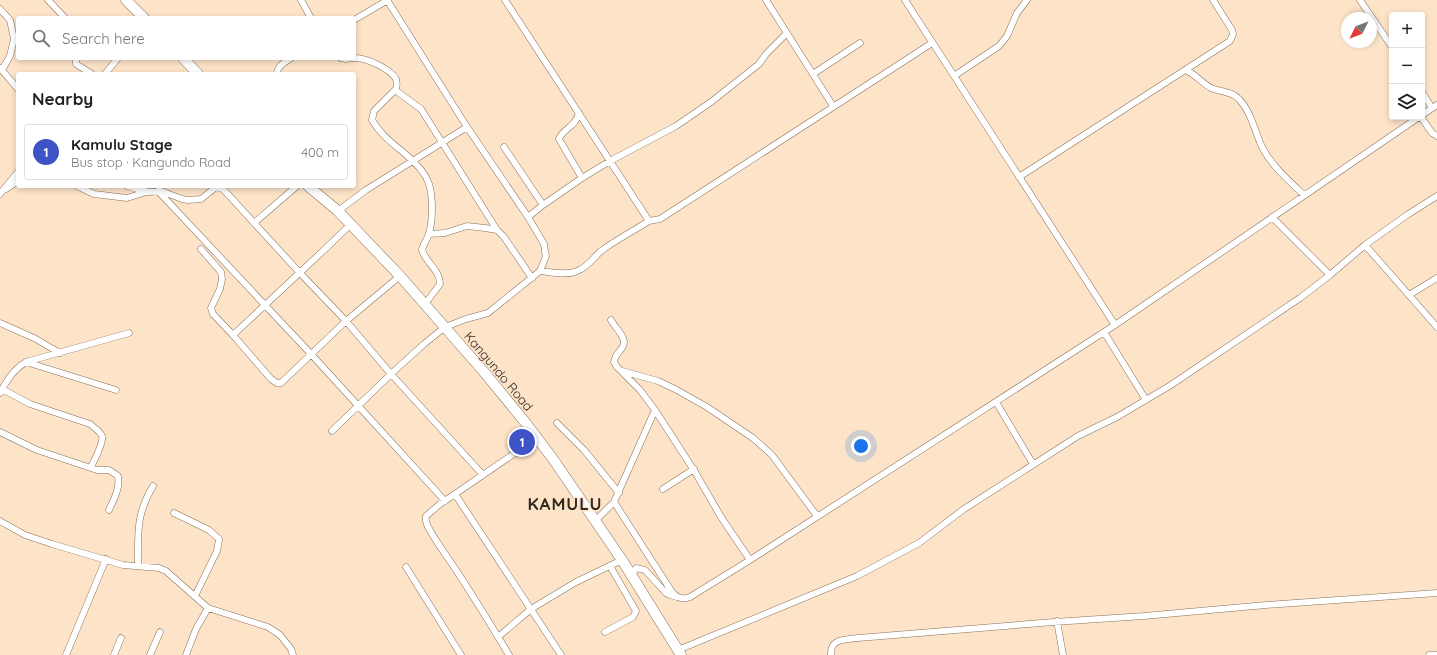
<!DOCTYPE html>
<html lang="en">
<head>
<meta charset="utf-8">
<style>
  body { margin:0; font-family:Quicksand,sans-serif; background:#f6f6f6; color:#222 }
  .controls { position:absolute; right:12px; top:12px; display:grid; overflow:hidden; border-radius:4px; box-shadow:0 2px 6px #0003 }
  .controls button { width:36px; height:36px; display:grid; place-items:center; padding:0; border:0; border-bottom:1px solid #e0e0e0; background:#fff; color:#222; font:20px sans-serif }
  .compass { position:absolute; left:1341px; top:12px; width:36px; height:36px; border-radius:50%; background:#fff; box-shadow:0 2px 6px #0003; rotate:228deg }
  .you { position:absolute; left:861px; top:446px; width:14px; height:14px; margin:-10px; border:3px solid #fff; border-radius:50%; background:#1a73e8; box-shadow:0 0 0 6px #1a73e833 }
  .badge { display:grid; place-items:center; width:26px; height:26px; border-radius:50%; background:#3d53c6; color:#fff; font-size:13px; font-weight:700 }
  .pin { position:absolute; translate:-50% -50%; border:2px solid #fff; box-shadow:0 1px 4px #0006 }
  .list { margin:0; padding:0; list-style:none }
  h2 { display:flex; justify-content:space-between; align-items:center; height:52px; margin:0; padding:0 16px; font-size:17px }
  h2 small { font-size:13px; font-weight:400; color:#767676 }
  .list li { display:grid; grid-template-columns:26px 1fr auto; gap:12px; align-items:center; box-sizing:border-box; height:56px; margin:0 8px 8px; padding:0 8px; border:1px solid #e0e0e0; border-radius:4px }
  .list b { display:block; font-size:15px; white-space:nowrap }
  .list p { margin:0; font-size:13px; white-space:nowrap; color:#767676 }
  .list em { font-size:13px; font-style:normal; color:#767676 }
  .icon { flex:none; width:22px; height:22px; fill:none; stroke:currentColor; stroke-width:2; stroke-linecap:round; stroke-linejoin:round }
  .map { position:relative; flex:none; width:1437px; height:655px; overflow:hidden }
  .search { position:absolute; background:#fff; box-shadow:0 2px 6px #0003; left:16px; top:16px; width:340px; height:44px; display:flex; align-items:center; gap:10px; box-sizing:border-box; padding:0 14px; border-radius:4px; color:#767676; font-size:15px }
  .panel { position:absolute; background:#fff; box-shadow:0 2px 6px #0003; left:16px; top:72px; width:340px; height:116px; border-radius:4px }
  .map>svg:first-child { display:block }
  .lines { fill:none; stroke-linecap:round; stroke-linejoin:round }
  .minor-casing { stroke:#867058; stroke-width:7 }
  .trunk-casing { stroke:#867058; stroke-width:11 }
  .minor { stroke:#fff; stroke-width:6 }
  .trunk { stroke:#fff; stroke-width:10 }
  .labels { text-anchor:middle; dominant-baseline:central; stroke-width:3; stroke-linejoin:round; paint-order:stroke }
  .street-label { font-size:13px; fill:#33291f; stroke:#fde4c9 }
  .district-label { font-size:17px; font-weight:bold; letter-spacing:1px; fill:#33291f; stroke:#fde4c9 }
</style>
</head>
<body>
<div class="map">
<svg width="1437" height="655" viewBox="0 0 1437 655">
  <rect width="100%" height="100%" fill="#fde4c9"/>
  <g class="lines">
    <g class="minor-casing">
      <path id="minor" d="M48,0L65,18
        M301,0L311,18
        M387,0L467,127L528,217
        M505,0L649,221L660,219L932,43
        M766,0L833,106
        M905,0L1115,325
        M1360,0L1392,47
        M0,9L10,20L14,39L10,56L2,70
        M354,20L388,0
        M76,58V64L92,74
        M341,58L346,59L352,58
        M354,58C365,57 391,69 396,79C397,83 397,86 396,89L374,111L372,120C380,134 392,143 404,153C414,161 425,172 429,184C433,197 433,220 429,233C428,239 423,244 422,250C426,263 440,270 440,284L425,304
        M0,68L18,89
        M1186,70C1196,75 1202,83 1211,88C1220,92 1232,91 1239,99C1252,113 1255,133 1263,149C1273,167 1289,181 1304,195
        M105,74L118,58
        M277,74C277,66 285,62 291,58
        M813,74L860,43
        M954,76L999,46L1007,36L1017,13L1027,0
        M395,90L421,109L497,230
        M1422,92L1432,108
        M579,113C575,128 563,128 559,139L582,178
        M1422,115L1437,105
        M1421,117L1432,133L1437,136
        M504,147L543,205
        M1019,177L1230,41L1233,34L1232,30L1213,0
        M77,186L94,194L127,198L146,192
        M127,186L148,192L161,191L182,199L188,200L201,199L216,187L223,189L300,273L346,321L391,374L483,475
        M6,189L18,181
        M158,191L311,354L445,501
        M0,194L18,172
        M338,211L366,190L467,127
        M1272,217L1330,275
        M254,223L297,186
        M429,234L445,233L467,226L485,228L497,230L504,237L532,278
        M1365,245L1407,215L1437,196
        M201,249L221,272L222,279L220,289L211,308L213,314L233,335L271,379L277,383H281L346,321L400,276
        M540,271C551,272 567,276 577,271C587,268 594,257 601,251C616,240 633,231 649,221
        M1409,295L1437,278
        M611,320C615,328 629,339 622,348C618,353 615,355 614,362L617,367L640,390L655,410L695,472L721,517L750,560
        M0,323L34,338L60,353
        M1104,332L1146,400
        M233,335L324,250L350,225
        M26,362L116,390
        M622,371L658,381L675,389L707,407L753,438L772,455L817,516
        M2,389L30,404L90,424C93,427 100,431 102,436C104,442 94,461 91,467
        M0,393C7,380 13,370 26,362L129,333
        M996,402L1033,464
        M557,423L584,450L619,493
        M332,431L391,374L424,344L445,327L466,319L488,313L540,271L546,256L545,252L544,244L528,217L543,205L582,178L610,161L676,126L711,102L759,64L766,54L787,33
        M0,432L37,450L97,470H109L118,476C120,489 114,499 109,510
        M537,438L455,494L561,655
        M663,489L694,469
        M455,494L440,504L426,516C423,524 439,544 443,551C467,585 488,620 509,655
        M614,502L655,410
        M174,513L209,530L219,539L217,551L195,596
        M0,521L25,535L52,544L123,565L159,568L166,571L208,608L268,627L280,635L291,649L293,655
        M595,521L614,502L672,592C678,598 682,600 690,597L750,560L1115,325L1419,117
        M138,566C138,534 136,514 153,486
        M406,567L461,655
        M632,575L636,568L645,570L666,593L670,595L677,597
        M1057,621L1063,655
        M605,632L633,617L636,611L610,566
        M498,637L531,609L576,582L622,560
        M678,650L857,576L919,543L964,509L1078,436L1117,417L1171,385L1300,298L1330,275L1365,245L1437,327
        M66,655L106,559
        M114,655L121,638
        M150,655L160,632
        M186,655L196,629L208,608
        M831,655C830,638 845,640 858,638L1054,622L1144,616L1266,605L1437,593
        M1429,655H1437"/>
    </g>
    <g class="trunk-casing">
      <path id="trunk" d="M126,0L144,18
        M183,58L198,74
        M308,186L338,211L400,276L484,372L525,422L553,459L622,560L681,655"/>
    </g>
    <use href="#minor" class="minor"/>
    <use href="#trunk" class="trunk"/>
  </g>
  <g class="labels">
    <g class="street-label">
      <text transform="translate(499 371) rotate(50)">Kangundo Road</text>
    </g>
    <g class="district-label">
      <text x="565" y="503">KAMULU</text>
    </g>
  </g>
</svg>
<div class="controls">
<button>+</button>
<button>−</button>
<button><svg class="icon" aria-label="layers" viewBox="0 0 24 24"><path d="M12 4l9 5-9 5-9-5zM3 14l9 5 9-5"/></svg></button>
</div>
<svg class="compass" viewBox="-18 -18 36 36"><path d="M0-13l5 13h-10z" fill="#e53935"/><path d="M0 13l5-13h-10z" fill="#767676"/></svg>
<div class="you"></div>
<div class="pin badge" style="left:522px;top:442px">1</div>
<div class="search"><svg class="icon" aria-label="search" viewBox="0 0 24 24"><circle cx="10" cy="10" r="6"/><path d="M15 15l6 6"/></svg>Search here</div>
<section class="panel">
<h2>Nearby<small></small></h2>
<ul class="list">
<li><span class="badge">1</span><div><b>Kamulu Stage</b><p>Bus stop · Kangundo Road</p></div><em>400 m</em></li>
</ul>
</section>
</div>
</body>
</html>
